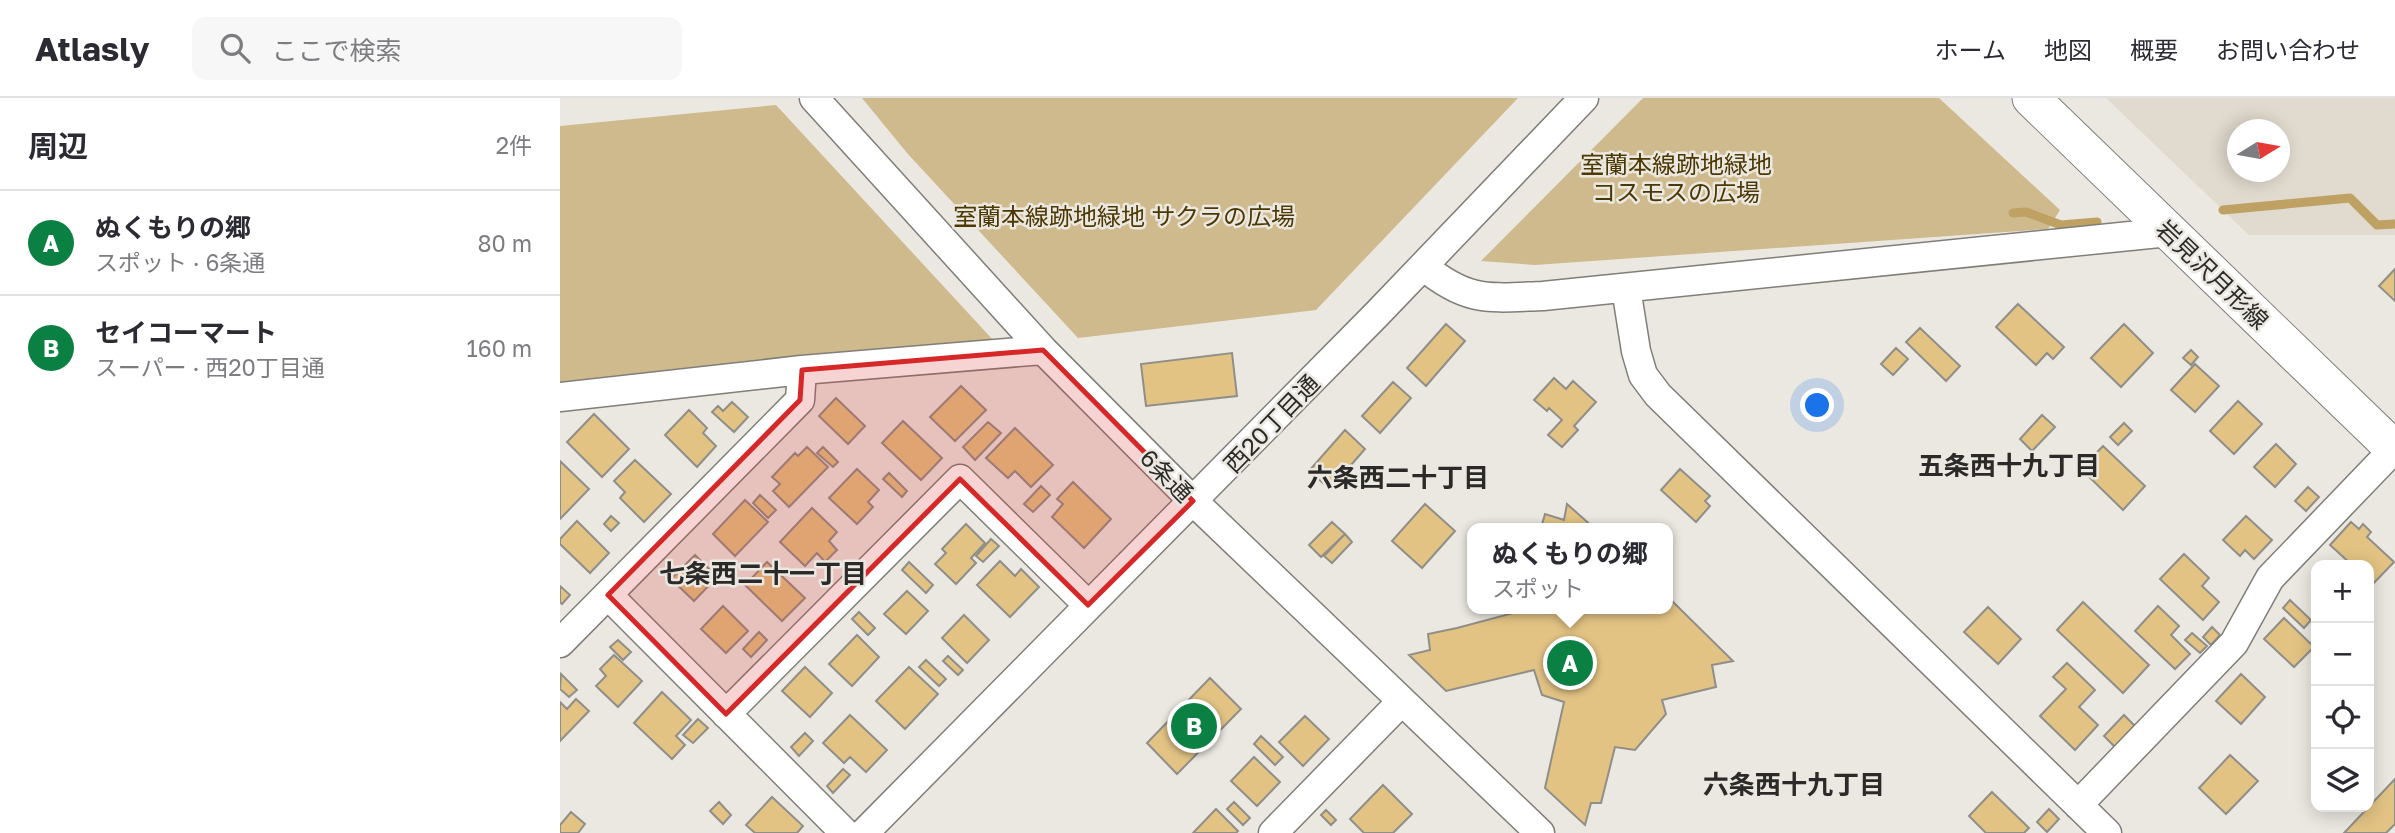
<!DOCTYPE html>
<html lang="ja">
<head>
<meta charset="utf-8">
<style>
  body { margin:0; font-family:"Golos Text","Noto Sans JP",sans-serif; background:#f7f7f7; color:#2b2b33 }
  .controls { position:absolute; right:21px; bottom:21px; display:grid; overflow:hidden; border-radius:14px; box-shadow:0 4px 18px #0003 }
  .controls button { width:63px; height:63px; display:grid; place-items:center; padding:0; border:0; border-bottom:2px solid #e1e1e2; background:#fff; color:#2b2b33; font:35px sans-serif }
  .compass { position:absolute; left:1667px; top:21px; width:63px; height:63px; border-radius:50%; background:#fff; box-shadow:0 4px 18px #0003; rotate:79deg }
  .you { position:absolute; left:1258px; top:308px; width:24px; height:24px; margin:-18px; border:5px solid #fff; border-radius:50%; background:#1a73e8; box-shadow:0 0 0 10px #1a73e833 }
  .badge { display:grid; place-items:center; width:46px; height:46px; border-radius:50%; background:#0b8043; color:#fff; font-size:23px; font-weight:700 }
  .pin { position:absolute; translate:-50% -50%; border:4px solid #fff; box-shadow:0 2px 7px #0006 }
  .popup { position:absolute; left:907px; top:425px; width:206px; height:91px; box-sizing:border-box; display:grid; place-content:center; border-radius:14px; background:#fff; filter:drop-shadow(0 2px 5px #0005); font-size:23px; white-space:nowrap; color:#7c7c81 }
  .popup b { font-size:26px; color:#2b2b33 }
  .popup::after { content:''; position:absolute; left:50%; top:100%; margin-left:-14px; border:14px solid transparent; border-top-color:#fff }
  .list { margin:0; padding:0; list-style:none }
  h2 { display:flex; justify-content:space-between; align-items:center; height:91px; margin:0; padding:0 28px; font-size:30px }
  h2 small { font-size:23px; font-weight:400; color:#7c7c81 }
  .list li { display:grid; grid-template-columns:46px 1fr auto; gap:21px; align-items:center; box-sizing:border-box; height:105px; padding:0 28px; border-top:2px solid #e1e1e2 }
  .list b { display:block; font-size:26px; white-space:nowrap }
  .list p { margin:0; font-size:23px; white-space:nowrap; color:#7c7c81 }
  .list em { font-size:23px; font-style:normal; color:#7c7c81 }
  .icon { flex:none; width:38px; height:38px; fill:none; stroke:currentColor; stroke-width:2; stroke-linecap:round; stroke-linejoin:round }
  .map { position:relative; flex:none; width:1835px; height:735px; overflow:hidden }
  header { display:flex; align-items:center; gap:42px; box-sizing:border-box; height:98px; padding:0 35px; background:#fff; border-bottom:2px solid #e1e1e2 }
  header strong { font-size:33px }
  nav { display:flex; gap:38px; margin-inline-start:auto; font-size:24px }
  .search { width:490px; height:63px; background:#f7f7f7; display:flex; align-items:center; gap:18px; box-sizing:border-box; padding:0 24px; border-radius:14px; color:#7c7c81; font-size:26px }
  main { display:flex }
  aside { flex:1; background:#fff }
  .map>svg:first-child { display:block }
  .built { fill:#e1dace; fill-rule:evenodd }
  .green { fill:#cfba8e }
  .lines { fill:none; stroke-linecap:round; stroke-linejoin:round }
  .stream { stroke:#bfa263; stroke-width:9 }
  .building { fill:#e2c384; stroke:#908e88; stroke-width:2 }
  .minor-casing { stroke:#807e78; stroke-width:31 }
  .major-casing { stroke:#807e78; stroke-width:39 }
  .minor { stroke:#fff; stroke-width:28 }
  .major { stroke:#fff; stroke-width:37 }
  .marked { fill:#d62828; fill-opacity:0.2; stroke:#d62828; stroke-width:5; stroke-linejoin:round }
  .labels { text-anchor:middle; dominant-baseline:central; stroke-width:5; stroke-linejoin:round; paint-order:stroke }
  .park-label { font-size:24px; fill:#4c3802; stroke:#ebe8e1 }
  .street-label { font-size:24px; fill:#2b2a28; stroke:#ebe8e1 }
  .neighbourhood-label { font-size:26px; font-weight:bold; fill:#2b2a28; stroke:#ebe8e1 }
</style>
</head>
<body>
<header>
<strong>Atlasly</strong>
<div class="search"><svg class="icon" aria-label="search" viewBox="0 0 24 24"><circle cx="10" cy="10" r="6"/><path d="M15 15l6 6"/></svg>ここで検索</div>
<nav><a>ホーム</a><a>地図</a><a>概要</a><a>お問い合わせ</a></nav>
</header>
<main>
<aside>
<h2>周辺<small>2件</small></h2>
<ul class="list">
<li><span class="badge">A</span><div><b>ぬくもりの郷</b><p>スポット · 6条通</p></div><em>80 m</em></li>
<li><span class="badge">B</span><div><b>セイコーマート</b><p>スーパー · 西20丁目通</p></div><em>160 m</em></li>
</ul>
</aside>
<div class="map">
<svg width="1835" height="735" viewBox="0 0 1835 735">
  <rect width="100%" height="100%" fill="#ebe8e1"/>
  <path class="built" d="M1546,0H1835V137H1689ZM1678,32H1720V74H1678Z"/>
  <path class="green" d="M302,0H958L756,212L518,240L347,55Z
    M1083,0H1379L1500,112L1488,131L975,167L921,163Z
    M216,7L434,243L0,287V28Z"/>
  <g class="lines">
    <path class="stream" d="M1663,112L1790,100L1817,127L1835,126
      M1453,115L1466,114L1501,127L1537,124"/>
  </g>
  <path class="building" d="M1835,171V203L1819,188Z
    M1458,206L1504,249L1493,261L1487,255L1476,267L1436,229Z
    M886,226L905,243L866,288L847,270Z
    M1564,226L1593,255L1561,289L1531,260Z
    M1360,230L1400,268L1386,283L1346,244Z
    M1336,250L1348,261L1333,277L1321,266Z
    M1631,252L1638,259L1631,267L1623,260Z
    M672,255L677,298L586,308L581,266Z
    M1635,266L1659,288L1635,314L1611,292Z
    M994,280L1006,291L1013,283L1036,304L1014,328L1018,332L1002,349L988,337L1002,322L989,310L987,313L974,302Z
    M833,284L851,300L820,335L802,318Z
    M401,288L426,312L395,343L370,319Z
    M276,300L305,328L288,346L259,318Z
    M1678,303L1702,326L1674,356L1650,333Z
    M172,304L188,319L174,334L152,314L158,308L163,313Z
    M129,312L147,330L143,335L156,348L137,369L105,337Z
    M34,316L69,351L42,379L7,344Z
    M1482,317L1495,329L1472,353L1460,341Z
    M343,323L382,360L361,382L322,345Z
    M428,324L441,335L415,362L403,349Z
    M1564,325L1572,333L1558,347L1550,339Z
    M455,330L493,367L471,389L455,373L448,380L426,360Z
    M785,332L805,351L770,391L749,373Z
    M1716,346L1736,366L1715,389L1694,369Z
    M1543,348L1585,388L1563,412L1521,371Z
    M247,349L268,369L229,409L213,393L220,386L212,379L235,355L238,358Z
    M263,349L278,364L273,369L257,355Z
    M75,362L111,396L84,424L60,400L65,394L54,383Z
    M0,363L29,391L0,421Z
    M297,371L319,392L308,404L313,409L297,426L269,400Z
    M1120,371L1150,398L1145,403L1150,408L1136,424L1101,392Z
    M329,375L347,393L342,399L323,381Z
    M513,384L551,421L524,450L492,419L503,406L497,401Z
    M481,388L490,397L473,414L464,406Z
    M1748,389L1759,399L1746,413L1735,403Z
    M200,397L216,412L208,420L193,405Z
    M185,402L208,424L175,458L153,436Z
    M865,406L895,433L862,470L832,443Z
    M1007,406L1034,430H981L985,416L1004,422Z
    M252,410L277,434L269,443L277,452L265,464L257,455L245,468L220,444Z
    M51,418L59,425L51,433L44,426Z
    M1686,418L1712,442L1694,461L1685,452L1680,458L1663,442Z
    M17,423L49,455L30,475L0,446V441Z
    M772,424L785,436L761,459L749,447Z
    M1791,424L1799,431L1803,426L1811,434L1807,439L1834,464L1812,487L1809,483V467H1792L1770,447Z
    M406,426L425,445L411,460L416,465L396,486L375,466L386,455L382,451Z
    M785,436L792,444L772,465L764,458Z
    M431,441L439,448L423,464L416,458Z
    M1624,456L1649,480L1642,488L1659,504L1643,522L1600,481Z
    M135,457L157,479L134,503L111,481Z
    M440,463L455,478L461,471L479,489L450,519L417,487Z
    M207,464L245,500L222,523L185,487Z
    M349,464L373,487L366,495L342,472Z
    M0,488L10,497L2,506L0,504Z
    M347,493L368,513L346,536L324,516Z
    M1108,499L1173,563L1152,567L1156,589L1102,602L1106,616L1075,652L1055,649L1041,705H1031L1025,727L985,690L1004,604L982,597L974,572L886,593L849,557L870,552L868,536L897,530L961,513L962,511H1108Z
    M1730,502L1751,522L1744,530L1723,510Z
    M1523,504L1589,567L1563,595L1497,532Z
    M163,508L188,533L166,555L141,531Z
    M1598,508L1619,528L1611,537L1630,556L1615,571L1575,533Z
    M1428,509L1461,541L1438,566L1404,534Z
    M299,514L315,530L308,537L292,521Z
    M404,517L429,542L407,565L382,540Z
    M1724,520L1754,549L1734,569L1704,541Z
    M1652,529L1660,537L1651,547L1643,539Z
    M199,534L207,542L191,559L183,551Z
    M1632,535L1647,548L1640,555L1625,542Z
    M297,537L319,559L292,588L269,566Z
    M58,542L71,554L63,562L50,549Z
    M54,557L82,583L58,609L36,588L46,578L40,571Z
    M388,558L403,572L398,577L383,563Z
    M366,562L386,581L379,588L359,569Z
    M1507,565L1535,592L1519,609L1538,627L1515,652L1480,618L1506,591L1493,579Z
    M245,569L272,595L250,619L222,593Z
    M349,569L378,596L345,631L316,603Z
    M1,576L17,592L9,599L0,591Z
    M1681,576L1705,599L1681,626L1656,603Z
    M650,580L681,611L617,676L587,645Z
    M102,594L131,622L116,638L125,647L112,661L74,625Z
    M16,601L29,613L0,643V604L7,611Z
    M290,617L327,652L306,674L290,659L284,665L263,645Z
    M1564,617L1575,628L1555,649L1544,638Z
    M745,618L769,641L743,668L719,644Z
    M138,621L148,630L133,645L123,637Z
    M245,635L253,643L239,658L231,649Z
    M701,638L723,659L715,667L694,646Z
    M1670,657L1698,683L1666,716L1639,690Z
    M694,659L720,684L697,708L671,683Z
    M283,671L290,677L273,695L267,688Z
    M1835,681V726L1826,735H1784Z
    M823,687L852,716L833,735H804L790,721Z
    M1432,694L1469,730L1464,735H1426L1409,718Z
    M212,699L243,728L237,735H195L186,727Z
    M159,704L171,717L163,726L150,713Z
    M674,704L690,720L683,727L667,711Z
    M656,711L678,733L676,735H633Z
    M1489,711L1499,721L1487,734L1477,724Z
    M766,712L776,722L771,727L761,717Z
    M11,714L25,726L18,735H0V727Z"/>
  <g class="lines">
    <g class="minor-casing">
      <path id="minor" d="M254,0L483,252L633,403L980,735
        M863,168C908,205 929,200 983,198L1609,134
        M1066,190L1076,253L1083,277L1098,297L1547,735
        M0,299L242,272L483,252
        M48,497L285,735
        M0,545L240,302L242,272
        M166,616L400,381L528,507
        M1518,707L1674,545L1710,480L1834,351
        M304,735L817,216L1024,0
        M713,735L842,603"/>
    </g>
    <g class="major-casing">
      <path id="major" d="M1471,0L1835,352"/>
    </g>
    <use href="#minor" class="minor"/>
    <use href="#major" class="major"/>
  </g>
  <path class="marked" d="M483,252L633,403L528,507L400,381L166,616L48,497L240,302L242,272Z"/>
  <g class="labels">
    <g class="park-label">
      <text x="1116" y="65">室蘭本線跡地緑地<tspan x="1116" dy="28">コスモスの広場</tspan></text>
      <text x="564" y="117">室蘭本線跡地緑地 サクラの広場</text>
    </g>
    <g class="street-label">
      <text transform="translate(1653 176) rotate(44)">岩見沢月形線</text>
      <text transform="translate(711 325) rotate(-46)">西20丁目通</text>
      <text transform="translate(607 377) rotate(45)">6条通</text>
    </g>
    <g class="neighbourhood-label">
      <text x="1449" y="367">五条西十九丁目</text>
      <text x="838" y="379">六条西二十丁目</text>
      <text x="203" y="475">七条西二十一丁目</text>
      <text x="1234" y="686">六条西十九丁目</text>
    </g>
  </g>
</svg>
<div class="controls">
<button>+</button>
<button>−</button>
<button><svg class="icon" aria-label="locate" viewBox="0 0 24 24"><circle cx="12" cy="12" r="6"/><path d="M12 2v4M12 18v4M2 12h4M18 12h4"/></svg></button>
<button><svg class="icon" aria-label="layers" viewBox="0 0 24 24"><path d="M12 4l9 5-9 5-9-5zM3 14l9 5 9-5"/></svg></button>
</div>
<svg class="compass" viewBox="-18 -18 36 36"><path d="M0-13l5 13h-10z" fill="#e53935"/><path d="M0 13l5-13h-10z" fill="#7c7c81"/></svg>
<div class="you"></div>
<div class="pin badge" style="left:1010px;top:565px">A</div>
<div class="popup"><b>ぬくもりの郷</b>スポット</div>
<div class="pin badge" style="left:634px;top:628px">B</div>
</div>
</main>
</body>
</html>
